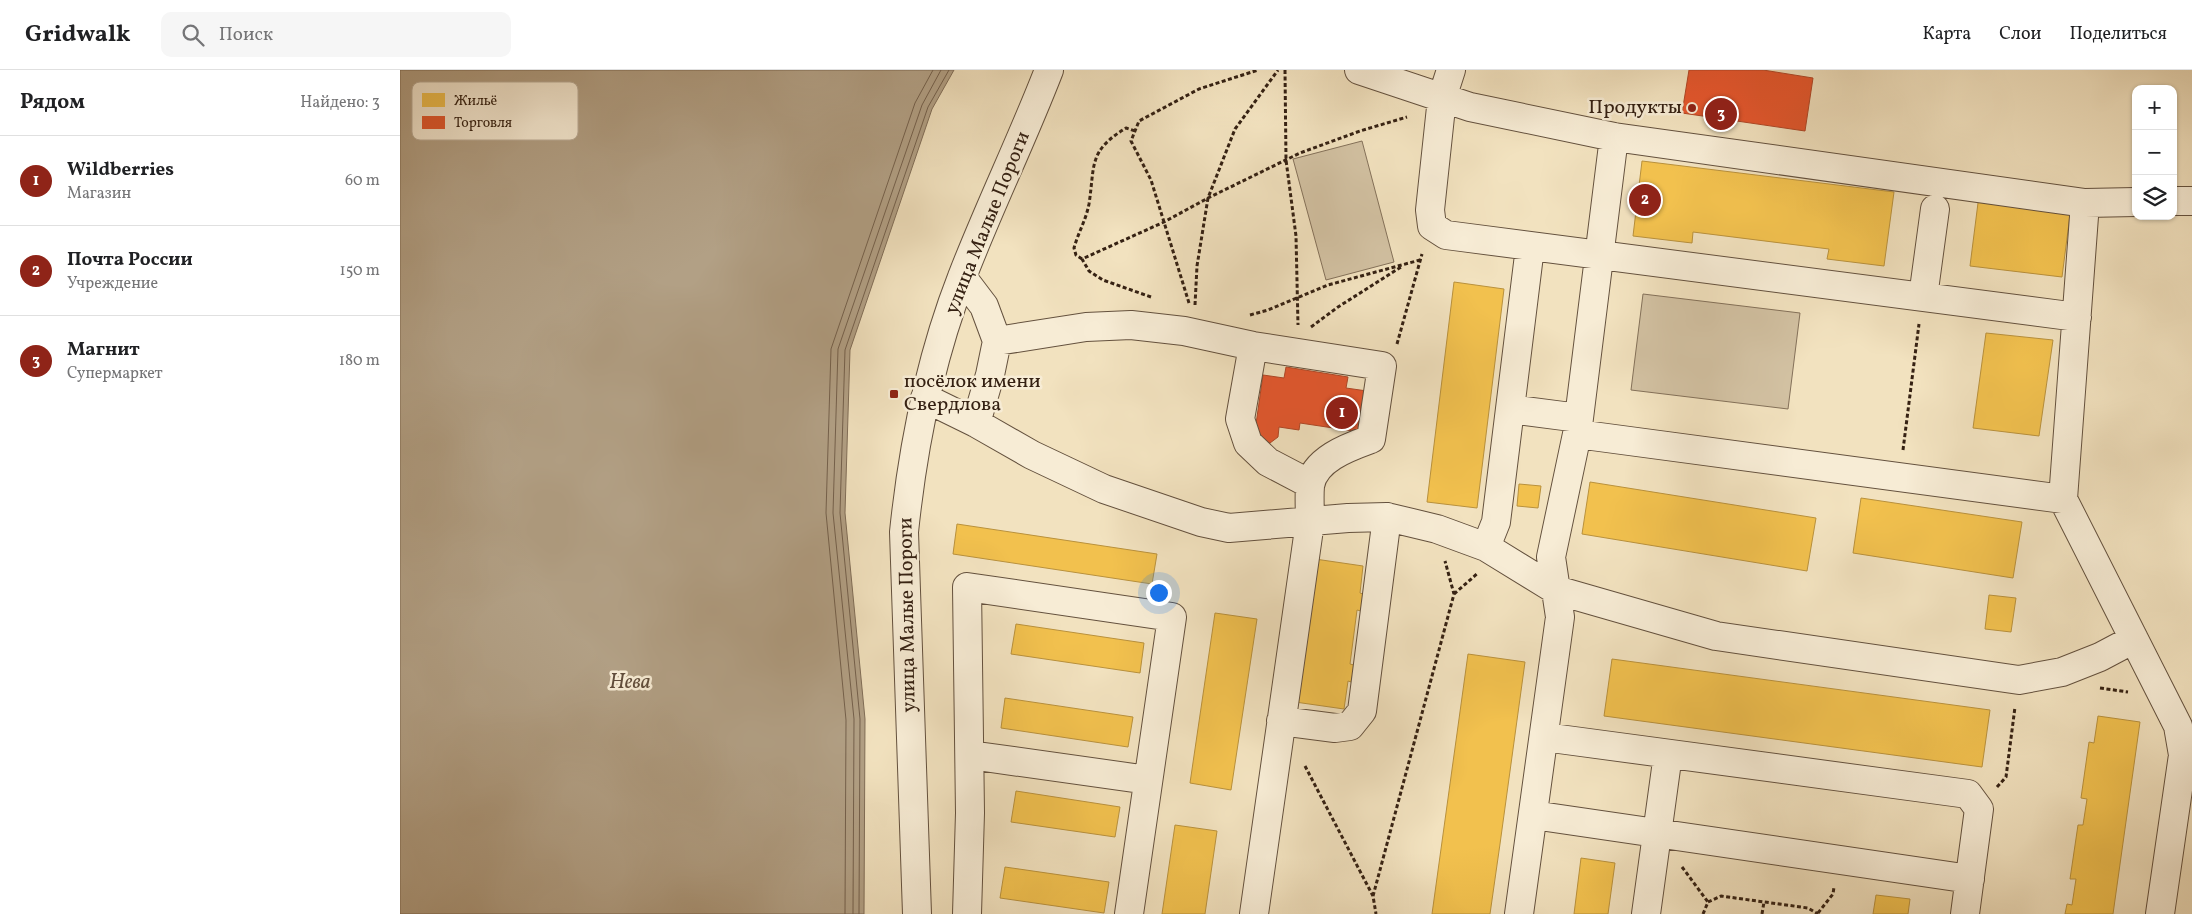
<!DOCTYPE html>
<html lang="ru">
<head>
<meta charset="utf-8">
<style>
  body { margin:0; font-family:Vollkorn,serif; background:#f6f6f6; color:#202124 }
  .controls { position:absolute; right:15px; top:15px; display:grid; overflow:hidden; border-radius:10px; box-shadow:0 1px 4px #0004 }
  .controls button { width:45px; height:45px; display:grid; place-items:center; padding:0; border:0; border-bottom:1px solid #e0e0e0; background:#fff; color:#202124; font:25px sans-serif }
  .you { position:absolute; left:758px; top:522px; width:18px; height:18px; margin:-12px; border:4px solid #fff; border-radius:50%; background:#1a73e8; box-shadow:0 0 0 8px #1a73e833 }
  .badge { display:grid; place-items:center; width:32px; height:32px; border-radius:50%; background:#8f2418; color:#fff; font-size:16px; font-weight:700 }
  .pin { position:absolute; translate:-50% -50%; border:2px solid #fff; box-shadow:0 1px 5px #0006 }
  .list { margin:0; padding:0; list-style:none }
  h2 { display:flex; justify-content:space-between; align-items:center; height:65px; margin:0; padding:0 20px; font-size:21px }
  h2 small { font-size:16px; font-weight:400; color:#757577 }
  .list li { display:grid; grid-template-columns:32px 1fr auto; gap:15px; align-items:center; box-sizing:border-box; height:90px; padding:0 20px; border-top:1px solid #e0e0e0 }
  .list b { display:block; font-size:19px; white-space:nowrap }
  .list p { margin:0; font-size:16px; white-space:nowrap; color:#757577 }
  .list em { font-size:16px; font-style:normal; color:#757577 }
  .icon { flex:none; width:28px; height:28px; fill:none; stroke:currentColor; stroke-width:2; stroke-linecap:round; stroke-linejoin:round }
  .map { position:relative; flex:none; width:1792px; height:844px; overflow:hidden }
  header { display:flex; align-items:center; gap:30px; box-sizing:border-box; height:70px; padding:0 25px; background:#fff; border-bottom:1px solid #e0e0e0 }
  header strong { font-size:24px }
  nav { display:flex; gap:28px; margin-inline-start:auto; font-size:18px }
  .search { width:350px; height:45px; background:#f6f6f6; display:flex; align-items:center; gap:12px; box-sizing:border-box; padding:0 18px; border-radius:10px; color:#757577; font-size:19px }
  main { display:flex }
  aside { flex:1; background:#fff }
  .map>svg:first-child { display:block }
  .green { fill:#d2c1a2; stroke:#84715a }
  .water { fill:#b2a085; stroke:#806d57 }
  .homes { fill:#f2c14e; stroke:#b9913c }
  .shops { fill:#e4572e; stroke:#b04726 }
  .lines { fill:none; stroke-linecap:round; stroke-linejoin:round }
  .shore { stroke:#74604c; stroke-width:1 }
  .minor-casing { stroke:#64513e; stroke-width:30 }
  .path { stroke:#352113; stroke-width:3; stroke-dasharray:4 2.5; stroke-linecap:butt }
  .minor { stroke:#f7ecd5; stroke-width:28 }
  .poi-dot { fill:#8f2418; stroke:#f7ecd5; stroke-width:2 }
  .labels { text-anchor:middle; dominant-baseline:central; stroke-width:5; stroke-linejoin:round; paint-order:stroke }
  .poi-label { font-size:20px; fill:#352113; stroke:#f7ecd5; text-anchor:end }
  .street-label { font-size:20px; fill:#352113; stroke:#f7ecd5 }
  .water-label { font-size:21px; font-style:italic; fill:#614d3b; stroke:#f7ecd5 }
  .key { fill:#f7ecd5; stroke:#bdaf9b; stroke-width:1 }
  .key-label { font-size:14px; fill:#352113 }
</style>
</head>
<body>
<header>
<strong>Gridwalk</strong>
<div class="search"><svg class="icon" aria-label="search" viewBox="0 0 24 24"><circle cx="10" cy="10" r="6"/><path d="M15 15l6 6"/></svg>Поиск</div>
<nav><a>Карта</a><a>Слои</a><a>Поделиться</a></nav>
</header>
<main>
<aside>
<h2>Рядом<small>Найдено: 3</small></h2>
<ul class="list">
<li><span class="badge">1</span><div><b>Wildberries</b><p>Магазин</p></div><em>60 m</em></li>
<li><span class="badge">2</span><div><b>Почта России</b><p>Учреждение</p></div><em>150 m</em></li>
<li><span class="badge">3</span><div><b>Магнит</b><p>Супермаркет</p></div><em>180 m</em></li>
</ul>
</aside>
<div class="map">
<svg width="1792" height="844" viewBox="0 0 1792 844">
  <rect width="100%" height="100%" fill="#f2e2bf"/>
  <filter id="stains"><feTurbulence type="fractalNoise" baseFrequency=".004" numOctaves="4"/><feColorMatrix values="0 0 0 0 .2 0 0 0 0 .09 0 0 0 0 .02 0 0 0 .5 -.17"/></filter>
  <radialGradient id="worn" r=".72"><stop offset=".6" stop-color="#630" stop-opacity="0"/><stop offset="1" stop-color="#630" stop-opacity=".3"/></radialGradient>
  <path class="green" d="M962,71L994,192L926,210L893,89Z
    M1243,224L1400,243L1388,339L1231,320Z"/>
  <path class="water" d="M0,0H554L532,39L450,280L445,443L465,649L464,844H0Z"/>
  <path class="homes" d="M1242,91L1494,122L1484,196L1427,189L1429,179L1293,162L1292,173L1233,166Z
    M1579,125L1671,137L1662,207L1570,196Z
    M1054,212L1104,219L1077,438L1027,432Z
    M1586,263L1653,270L1639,366L1573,358Z
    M1190,412L1416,448L1407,501L1182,464Z
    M1119,414L1141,416L1138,438L1117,436Z
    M1461,428L1622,452L1613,508L1453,483Z
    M557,454L757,484L752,514L553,484Z
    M915,489L963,496L960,523L963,524L962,532L961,541L957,540L950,594L954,595L953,603L951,612L948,611L944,639L895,632Z
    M1589,525L1616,528L1611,562L1585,559Z
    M815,543L857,549L831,720L790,713Z
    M616,554L744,573L740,603L611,584Z
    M1068,584L1125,592L1100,774L1090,844H1032Z
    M1212,589L1590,640L1582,697L1204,646Z
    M605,628L733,647L728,677L601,658Z
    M1698,646L1740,652L1713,844H1665L1667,834L1672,835L1676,809H1670L1678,755H1683L1687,729L1681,728L1689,672L1694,673Z
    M616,721L720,737L715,767L611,752Z
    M775,755L817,761L805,844H762Z
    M1181,788L1215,793L1208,844H1174Z
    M605,797L709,812L704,843L600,828Z
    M1476,825L1510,829L1508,844H1473Z"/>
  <path class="shops" d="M1289,0H1363L1413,8L1405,61L1282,43Z
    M886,297L948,307L946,318L967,321L960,362L900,353L899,360L879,357L878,367L870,373L861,372L856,354L863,305L884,308Z"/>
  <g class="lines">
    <path class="shore" d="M445,844L446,650L426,443L431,279L515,33L533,0
      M453,844L454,649L433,443L438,279L522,35L541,0
      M459,844L460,649L440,443L445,280L528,37L549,0"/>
    <g class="minor-casing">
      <path id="minor" d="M959,0L1070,37L1214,67L1685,133L1736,132
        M1051,0L1042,28L1030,140L1032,156L1046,165L1677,247
        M1773,131H1792
        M1685,133L1663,429L1778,656L1783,685L1760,844
        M562,207L584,236L597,271L590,305L576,353
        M1523,227L1535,139
        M597,271L686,257L731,255L784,261L853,276L982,296L971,369C949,377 914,389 910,416C909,427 910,440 910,452L854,844
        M853,276L840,349L848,373L868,392L910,414
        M525,328L576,353L632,385L704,419L801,452L829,458L948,448L987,447L1037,459L1086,477L1156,520L1316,566L1619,610L1662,602L1700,587L1734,569
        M1110,339L1179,348
        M1177,364L1663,429
        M1086,477L1096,452L1130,177
        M881,651L935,658L950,656L962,641L987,447
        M1144,667L1568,724L1579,739L1565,844
        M570,685L748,710
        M1133,745L1570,809
        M517,844L504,462C513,375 530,289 562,207C589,137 622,70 649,0
        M567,844L570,743L567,517L772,547L729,844
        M1119,844L1160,547L1151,487L1177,364L1214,67
        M1246,844L1268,684"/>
    </g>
    <path class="path" d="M885,0L886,90L896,166L898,255
      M682,189L676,185L674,178C678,163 686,150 689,134C695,95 688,81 726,58L735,61
      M751,227L703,210L689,201L682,189L764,152L808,128L900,83L960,61L1007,47
      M789,233L751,110L731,71L739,51L799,19L858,0
      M795,235L797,196L808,128L835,59L878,0
      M850,245L868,240L928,215L1020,190
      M911,257L938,237L1001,197
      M997,274L1022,184
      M1503,380L1519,254
      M1054,524L1078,503
      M1700,618L1728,622
      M905,696L973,826L976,844
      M1597,717L1606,707L1615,637
      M1282,797L1308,832
      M973,826L1054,524L1045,491
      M1418,843L1433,824L1434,817
      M1303,844L1308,832L1321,826L1408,838L1418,844
      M1362,844L1364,832"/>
    <use href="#minor" class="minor"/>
  </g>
  <g class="poi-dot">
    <circle cx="1292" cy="38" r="5"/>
    <rect x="489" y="319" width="10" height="10" rx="2.5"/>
  </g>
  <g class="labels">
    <g class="poi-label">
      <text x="1282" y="38">Продукты</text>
      <text x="504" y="312" text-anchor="start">посёлок имени<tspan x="504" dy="23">Свердлова</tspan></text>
    </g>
    <g class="street-label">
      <text transform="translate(588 153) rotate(-68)">улица Малые Пороги</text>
      <text transform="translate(508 545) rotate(-91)">улица Малые Пороги</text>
    </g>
    <g class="water-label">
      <text x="230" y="612">Нева</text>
    </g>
  </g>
  <rect x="12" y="12" width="166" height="58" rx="8" class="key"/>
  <rect x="22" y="23" width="23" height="14" fill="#f2c14e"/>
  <rect x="22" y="46" width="23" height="13" fill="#e4572e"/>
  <g class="key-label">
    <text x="54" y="35">Жильё</text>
    <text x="54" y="57">Торговля</text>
  </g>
  <rect width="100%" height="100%" filter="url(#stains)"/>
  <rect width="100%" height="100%" fill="url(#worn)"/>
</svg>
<div class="controls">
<button>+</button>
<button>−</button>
<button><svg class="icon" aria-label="layers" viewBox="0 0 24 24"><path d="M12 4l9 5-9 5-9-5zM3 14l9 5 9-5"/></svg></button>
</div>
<div class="you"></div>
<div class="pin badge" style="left:942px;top:343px">1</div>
<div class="pin badge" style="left:1245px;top:130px">2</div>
<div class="pin badge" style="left:1321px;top:44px">3</div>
</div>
</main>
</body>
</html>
